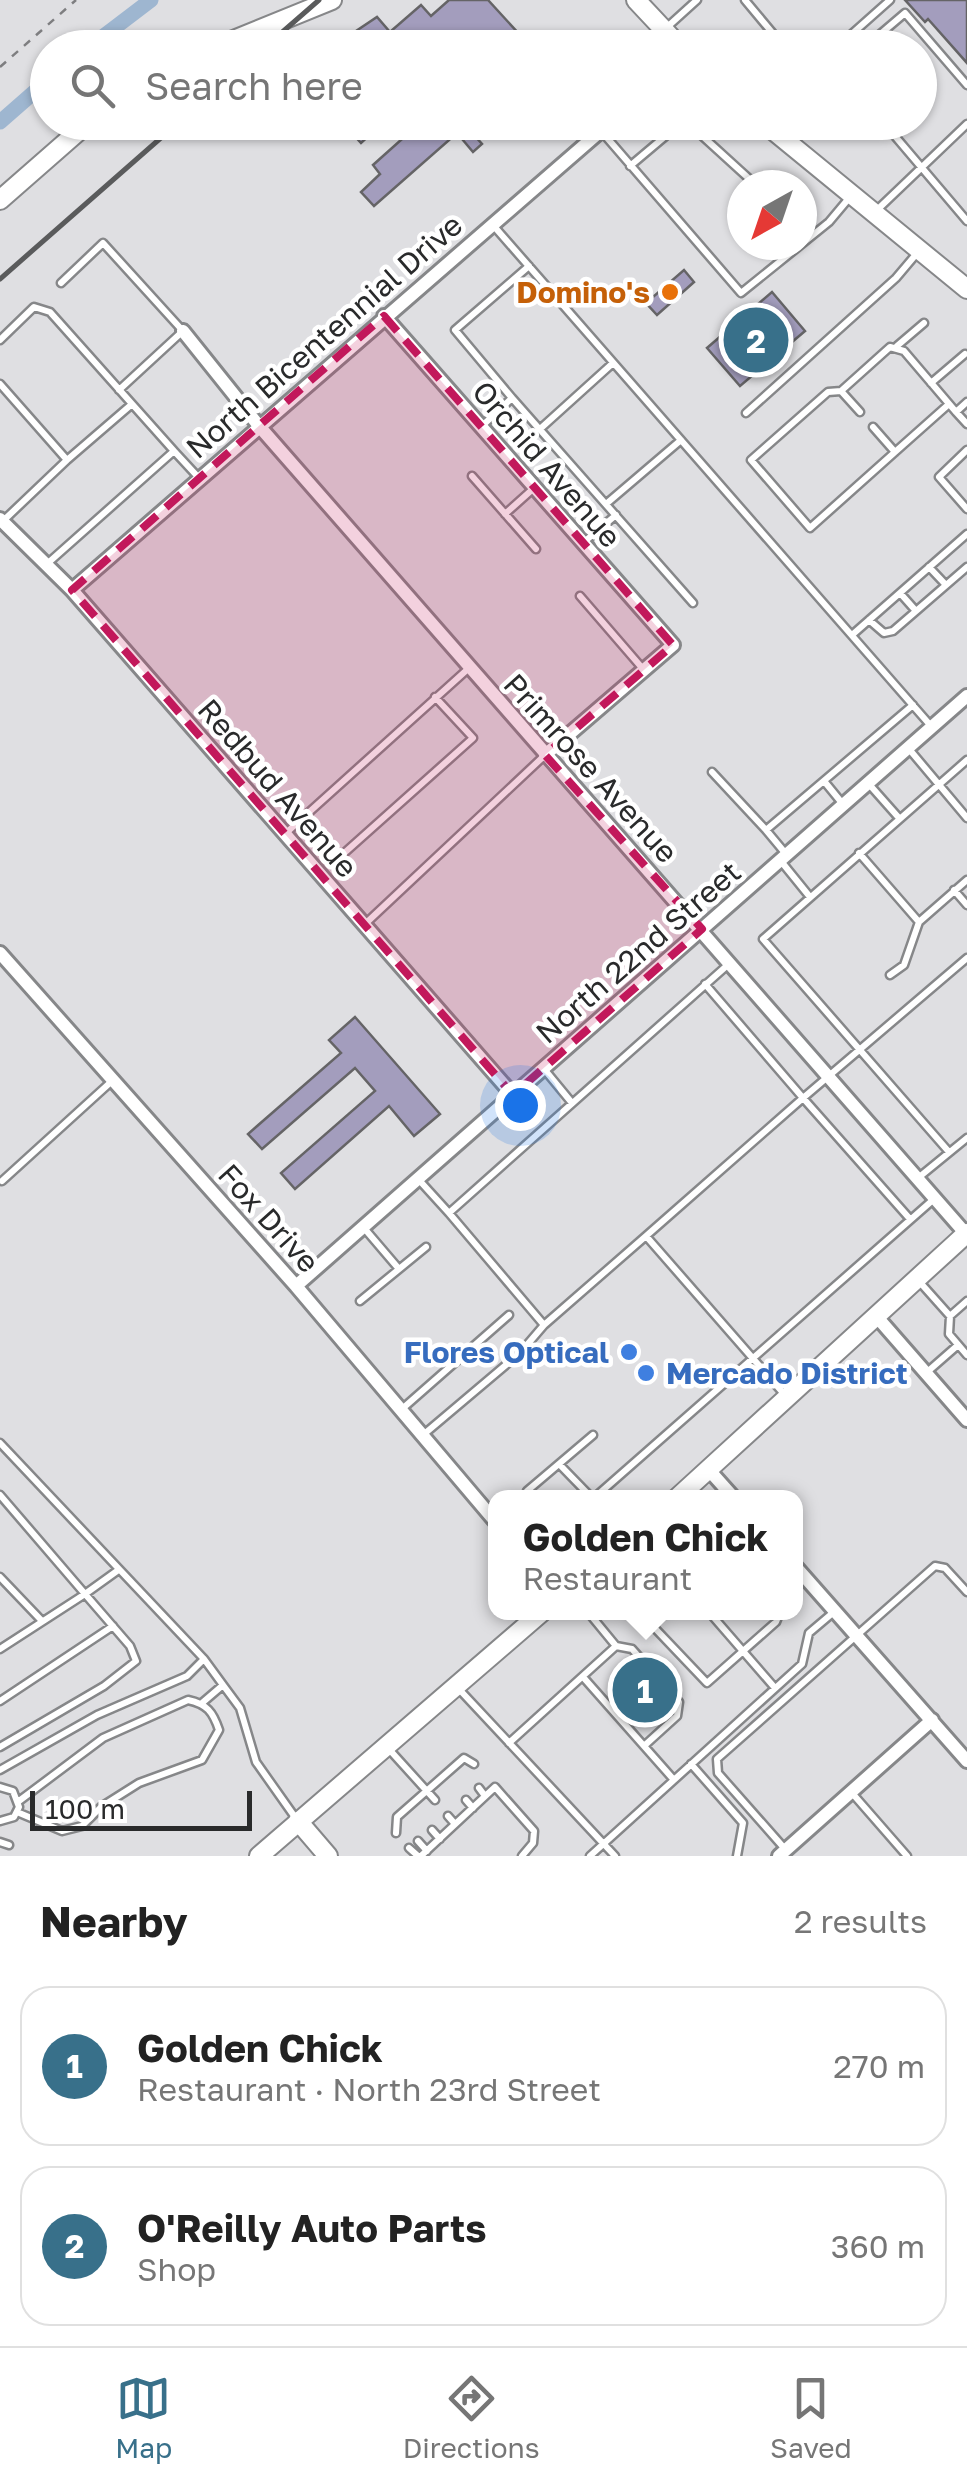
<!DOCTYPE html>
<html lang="en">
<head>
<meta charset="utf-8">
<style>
  body { margin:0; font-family:"Golos Text",sans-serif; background:#f6f6f6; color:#222 }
  .compass { position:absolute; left:727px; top:170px; width:90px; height:90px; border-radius:50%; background:#fff; box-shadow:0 2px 8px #0004; rotate:220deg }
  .scale { position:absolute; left:30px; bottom:25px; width:222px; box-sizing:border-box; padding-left:10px; border:5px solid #292a2b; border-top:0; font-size:28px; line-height:35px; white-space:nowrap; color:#292a2b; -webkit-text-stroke:8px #fff; paint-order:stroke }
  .you { position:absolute; left:520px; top:1105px; width:35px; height:35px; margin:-25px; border:8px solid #fff; border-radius:50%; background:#1a73e8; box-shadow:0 0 0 15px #1a73e833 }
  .badge { display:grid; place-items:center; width:65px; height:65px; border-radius:50%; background:#38708a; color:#fff; font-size:32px; font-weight:700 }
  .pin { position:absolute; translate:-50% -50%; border:5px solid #fff; box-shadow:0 2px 10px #0006 }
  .popup { position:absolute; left:488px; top:1490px; width:315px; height:130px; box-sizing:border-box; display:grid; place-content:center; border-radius:20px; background:#fff; filter:drop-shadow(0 2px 8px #0005); font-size:32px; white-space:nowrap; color:#767676 }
  .popup b { font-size:38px; color:#222 }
  .popup::after { content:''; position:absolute; left:50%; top:100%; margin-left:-20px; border:20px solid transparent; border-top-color:#fff }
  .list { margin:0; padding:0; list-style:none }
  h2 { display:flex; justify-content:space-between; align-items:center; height:130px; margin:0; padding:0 40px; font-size:42px }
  h2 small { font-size:32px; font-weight:400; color:#767676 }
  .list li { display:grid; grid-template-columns:65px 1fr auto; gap:30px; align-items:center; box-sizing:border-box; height:160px; margin:0 20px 20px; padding:0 20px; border:2px solid #e0e0e0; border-radius:30px }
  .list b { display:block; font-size:38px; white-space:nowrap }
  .list p { margin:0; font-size:32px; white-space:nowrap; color:#767676 }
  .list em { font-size:32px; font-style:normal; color:#767676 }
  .icon { flex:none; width:55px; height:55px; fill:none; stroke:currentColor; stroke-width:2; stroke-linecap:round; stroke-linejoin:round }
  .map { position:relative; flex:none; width:967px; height:1856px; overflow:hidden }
  .search { position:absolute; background:#fff; box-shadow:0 2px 8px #0004; left:30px; right:30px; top:30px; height:110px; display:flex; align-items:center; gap:25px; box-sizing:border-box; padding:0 35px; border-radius:55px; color:#767676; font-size:38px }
  .sheet { height:490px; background:#fff }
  nav { display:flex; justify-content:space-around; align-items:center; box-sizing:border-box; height:140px; border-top:2px solid #e0e0e0; background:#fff; font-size:28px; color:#767676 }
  nav a { display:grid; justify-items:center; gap:5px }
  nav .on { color:#38708a }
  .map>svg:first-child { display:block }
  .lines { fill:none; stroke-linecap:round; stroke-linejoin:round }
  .canal { stroke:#9eb6d0; stroke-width:15 }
  .building { fill:#a39dbd; stroke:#656466; stroke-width:2.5 }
  .lane-casing { stroke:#868789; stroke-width:11 }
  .street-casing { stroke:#868789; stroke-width:18 }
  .secondary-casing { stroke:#868789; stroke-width:22 }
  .path { stroke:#7e7e80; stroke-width:2.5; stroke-dasharray:8 8; stroke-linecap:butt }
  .lane { stroke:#fff; stroke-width:6 }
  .street { stroke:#fff; stroke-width:12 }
  .secondary { stroke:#fff; stroke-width:18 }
  .rail { stroke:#5a5b5c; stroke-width:5 }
  .marked { fill:#c2185b; fill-opacity:0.2; stroke:#c2185b; stroke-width:8; stroke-dasharray:20 12; stroke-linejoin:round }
  .food-dot { fill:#e8710a; stroke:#fff; stroke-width:4 }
  .shop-dot { fill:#3f7fe0; stroke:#fff; stroke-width:4 }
  .labels { text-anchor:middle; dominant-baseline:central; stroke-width:9; stroke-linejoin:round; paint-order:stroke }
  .food-label { font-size:30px; font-weight:bold; fill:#c56008; stroke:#fff; text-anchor:end }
  .street-label { font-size:30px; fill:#292a2b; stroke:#fff }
  .shop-label { font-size:30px; font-weight:bold; fill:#366cbe; stroke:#fff; text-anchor:end }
</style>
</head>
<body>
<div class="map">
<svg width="967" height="1856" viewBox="0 0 967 1856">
  <rect width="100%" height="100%" fill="#dfdfe2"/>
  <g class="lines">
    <path class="canal" d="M88,48L151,0
      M0,122L48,80"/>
  </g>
  <path class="building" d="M449,0H488L532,48H362L355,40L353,33L377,17L390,32L421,5L431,16Z
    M905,0H967V63L928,19L925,22Z
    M342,122H384L361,143Z
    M421,122H469L466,126L482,144L473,152L457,133L374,206L361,192L380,174L373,165Z
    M684,270L694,282L657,315L646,303Z
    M772,292L805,331L740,386L707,348Z
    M355,1017L440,1114L414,1136L389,1106L295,1189L281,1173L375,1091L355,1068L262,1149L248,1134L341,1053L329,1040Z
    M631,1660L672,1704L656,1720L616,1675Z"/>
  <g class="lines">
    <g class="lane-casing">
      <path id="lane" d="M745,0L785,48
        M665,29L697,0
        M836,48L890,0
        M864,48L905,13L967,85
        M883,122L967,221
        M602,132L741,293L829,222L850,197
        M780,135L792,122
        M630,166L681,123H688L756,185
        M877,210L967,124
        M492,224L931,726
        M61,283L103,243L183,331L119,390
        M0,340L34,307L50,312L174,451L48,563
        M897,346L924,323
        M931,383L965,354
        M0,384L67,460L4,520
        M841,391L828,392L751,460L810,528L895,452
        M512,398L455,330L529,266
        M860,412L841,391L890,347L904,351L956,412L967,402
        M956,412L967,424
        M746,413L896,278L918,252
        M482,426L512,398L693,603
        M873,427L895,452L949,404
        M540,429L613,363
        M967,450L939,477L967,509
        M174,451L199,478
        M67,460L132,404
        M472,476L536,549
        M606,504L681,440
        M505,514L534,488
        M584,542L616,515
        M929,567L946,585
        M900,593L916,611
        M580,596L643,669
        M869,620L884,633L893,631L967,567
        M852,635L967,534
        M909,749L967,818
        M712,772L766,830
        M824,781L842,803
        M868,783L899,818
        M286,833L469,668
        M859,853L919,922L967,880
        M786,854L766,830L913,705
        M342,855L473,738L435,697
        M780,860L810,897
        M954,890L967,905
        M364,925L544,756
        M890,975L904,965L919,922
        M705,984L803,1098L967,958
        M544,1069L572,1103
        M949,1152L763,939L967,760
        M918,1178L967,1138
        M419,1180L449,1213L731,962
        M2,1181L112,1081
        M449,1213L544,1325L646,1236
        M364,1228L399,1269
        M917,1279L950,1316
        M360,1301L426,1247
        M967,1301L950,1316L949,1334L967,1355
        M926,1373L958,1345
        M784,1394L646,1236L803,1098L910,1219
        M402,1409L509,1315
        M423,1435L520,1353L544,1325
        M0,1443L204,1659L187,1676L97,1715L0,1770
        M559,1464L592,1498
        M527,1491L593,1435
        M0,1495L85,1594L117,1571
        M594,1498L934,1199
        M0,1577L42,1621
        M647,1612L648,1621L707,1683L776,1622L780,1612
        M709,1612L775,1688
        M616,1646L632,1649L679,1702L677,1716L644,1746
        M0,1649L85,1594L130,1646L136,1661L104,1686L0,1747
        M204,1659L223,1685
        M583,1677L674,1780
        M457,1687L615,1856
        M0,1701L113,1626
        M202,1703L223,1685L240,1708L256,1762L297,1820
        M509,1743L616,1646L588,1612
        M387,1747L435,1800
        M691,1764L743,1823L737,1856
        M0,1787L13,1791L19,1807L14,1817L0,1821
        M479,1788L485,1796
        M852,1793L907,1856
        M466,1800L473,1808
        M17,1812L62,1831L82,1826L101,1807L139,1783L202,1760L219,1730C213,1712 207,1704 188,1700L103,1738L19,1801
        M448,1816L455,1824
        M432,1830L440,1839
        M396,1833L397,1817L464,1758L474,1764
        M418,1841L427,1851
        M0,1842L9,1845
        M409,1848L418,1856
        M785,1849L718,1773L717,1759L935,1566L945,1568L967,1592
        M421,1856L495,1787L534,1831L533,1843L522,1856
        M590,1856L802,1664L809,1633L835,1611"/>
    </g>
    <g class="street-casing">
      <path id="street" d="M384,316L673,645L545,755
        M183,331L259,426L966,1234
        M0,519L72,590L513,1095
        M72,590L611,122
        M0,953L296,1286L495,1521
        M296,1286L967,696
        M877,1317L967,1420
        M709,1470L734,1498
        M795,1566L967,1761
        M779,1856L932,1720"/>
    </g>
    <g class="secondary-casing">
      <path id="secondary" d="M636,0L681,48
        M214,48L332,0
        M763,122L967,289
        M0,200L89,122
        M677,1498L967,1233
        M298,1821L328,1856
        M259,1856L542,1612"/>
    </g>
    <path class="path" d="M0,67L76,0"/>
    <use href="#lane" class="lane"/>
    <use href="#street" class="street"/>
    <use href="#secondary" class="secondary"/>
    <path class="rail" d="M264,48L319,0
      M0,279L179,122"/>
  </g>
  <path class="marked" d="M384,316L673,645L545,755L702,929L513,1095L72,590Z"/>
  <circle class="food-dot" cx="670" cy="292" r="10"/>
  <g class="shop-dot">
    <circle cx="629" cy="1352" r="10"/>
    <circle cx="646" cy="1373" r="10"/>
  </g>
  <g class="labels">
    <g class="food-label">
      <text x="650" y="292">Domino's</text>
    </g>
    <g class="street-label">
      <text transform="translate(324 336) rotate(-41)">North Bicentennial Drive</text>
      <text transform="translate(547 464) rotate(49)">Orchid Avenue</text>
      <text transform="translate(591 768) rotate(48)">Primrose Avenue</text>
      <text transform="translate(278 788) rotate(49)">Redbud Avenue</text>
      <text transform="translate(638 952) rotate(-41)">North 22nd Street</text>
      <text transform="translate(269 1218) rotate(48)">Fox Drive</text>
    </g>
    <g class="shop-label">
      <text x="609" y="1352">Flores Optical</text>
      <text x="666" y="1373" text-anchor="start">Mercado District</text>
    </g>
  </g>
</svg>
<svg class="compass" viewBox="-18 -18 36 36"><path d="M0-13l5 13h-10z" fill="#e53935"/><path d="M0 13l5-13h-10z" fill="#767676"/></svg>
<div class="scale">100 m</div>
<div class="you"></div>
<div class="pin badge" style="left:645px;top:1690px">1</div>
<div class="popup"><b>Golden Chick</b>Restaurant</div>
<div class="pin badge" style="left:756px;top:340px">2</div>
<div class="search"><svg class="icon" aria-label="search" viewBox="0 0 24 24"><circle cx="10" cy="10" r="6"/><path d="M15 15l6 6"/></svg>Search here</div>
</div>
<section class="sheet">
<h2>Nearby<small>2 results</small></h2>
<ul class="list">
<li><span class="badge">1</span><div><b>Golden Chick</b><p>Restaurant · North 23rd Street</p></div><em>270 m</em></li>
<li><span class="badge">2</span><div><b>O'Reilly Auto Parts</b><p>Shop</p></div><em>360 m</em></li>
</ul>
</section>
<nav>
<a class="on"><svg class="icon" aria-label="map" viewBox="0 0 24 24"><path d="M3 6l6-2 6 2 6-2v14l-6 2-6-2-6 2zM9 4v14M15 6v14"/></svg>Map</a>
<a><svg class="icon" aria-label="directions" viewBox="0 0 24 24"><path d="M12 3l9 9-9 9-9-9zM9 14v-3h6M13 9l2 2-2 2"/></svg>Directions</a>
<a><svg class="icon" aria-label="saved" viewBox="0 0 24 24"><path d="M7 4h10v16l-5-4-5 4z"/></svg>Saved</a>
</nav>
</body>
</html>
